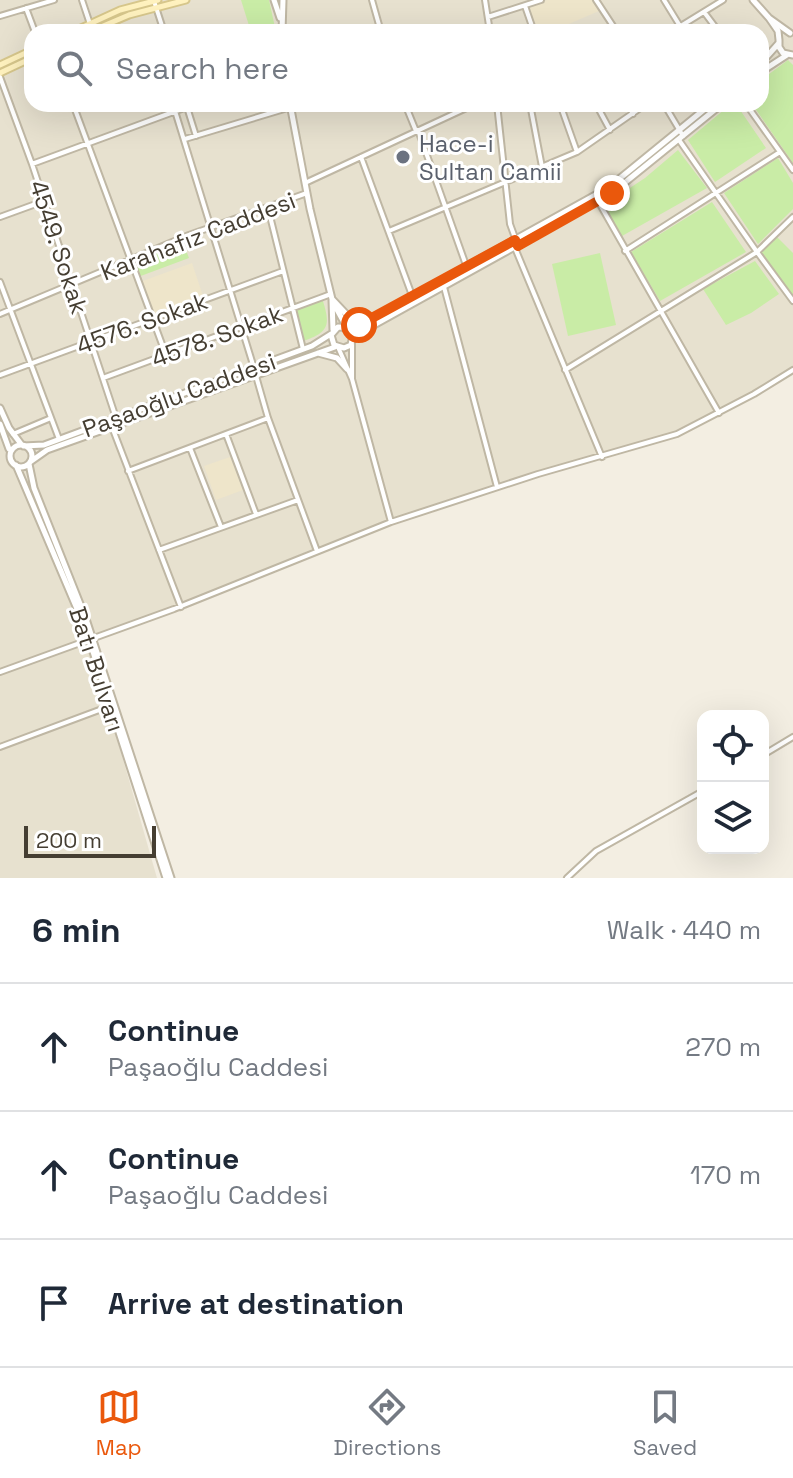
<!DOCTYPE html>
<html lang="en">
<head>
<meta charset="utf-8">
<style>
  body { margin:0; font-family:"Space Grotesk",sans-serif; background:#f6f6f7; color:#1f2937 }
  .controls { position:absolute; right:24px; bottom:24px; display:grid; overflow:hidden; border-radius:16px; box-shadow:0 8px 32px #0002 }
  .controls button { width:72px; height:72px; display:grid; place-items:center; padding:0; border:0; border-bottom:2px solid #e0e1e3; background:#fff; color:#1f2937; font:40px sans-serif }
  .scale { position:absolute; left:24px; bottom:20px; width:132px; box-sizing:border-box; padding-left:8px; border:4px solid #453e32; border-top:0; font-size:22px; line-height:28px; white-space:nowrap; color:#453e32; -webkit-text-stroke:6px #fff; paint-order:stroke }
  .stop { position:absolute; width:24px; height:24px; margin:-18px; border:6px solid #ea580c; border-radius:50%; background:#fff }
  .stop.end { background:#ea580c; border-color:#fff; box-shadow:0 2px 8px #0008 }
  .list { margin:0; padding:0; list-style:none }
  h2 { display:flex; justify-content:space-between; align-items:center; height:104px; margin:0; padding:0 32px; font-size:34px }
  h2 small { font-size:26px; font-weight:400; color:#747a83 }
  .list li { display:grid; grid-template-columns:52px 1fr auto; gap:24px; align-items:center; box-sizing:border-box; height:128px; padding:0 32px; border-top:2px solid #e0e1e3 }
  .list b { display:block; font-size:30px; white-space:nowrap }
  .list p { margin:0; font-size:26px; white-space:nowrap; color:#747a83 }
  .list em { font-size:26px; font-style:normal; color:#747a83 }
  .icon { flex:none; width:44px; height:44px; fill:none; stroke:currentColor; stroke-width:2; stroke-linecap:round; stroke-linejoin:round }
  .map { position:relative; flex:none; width:793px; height:878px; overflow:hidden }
  .search { position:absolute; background:#fff; box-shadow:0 8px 32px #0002; left:24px; right:24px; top:24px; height:88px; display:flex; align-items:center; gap:20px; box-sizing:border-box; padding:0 28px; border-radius:24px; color:#747a83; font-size:30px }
  .sheet { height:488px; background:#fff }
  nav { display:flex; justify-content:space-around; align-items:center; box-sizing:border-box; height:112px; border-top:2px solid #e0e1e3; background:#fff; font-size:22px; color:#747a83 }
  nav a { display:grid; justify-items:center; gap:4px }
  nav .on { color:#ea580c }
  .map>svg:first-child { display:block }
  .residential { fill:#e7e1cf; fill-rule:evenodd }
  .education { fill:#eee5ca }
  .green { fill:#c9eca6 }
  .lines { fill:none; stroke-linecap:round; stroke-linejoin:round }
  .minor-casing { stroke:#bfb7a4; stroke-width:8 }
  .tertiary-casing { stroke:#bfb7a4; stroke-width:9 }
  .secondary-casing { stroke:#d7c78c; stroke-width:9 }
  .minor { stroke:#fff; stroke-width:4 }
  .tertiary { stroke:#fff; stroke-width:5 }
  .secondary { stroke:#fff2bf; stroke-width:5 }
  .route { stroke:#ea580c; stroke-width:10 }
  .worship-dot { fill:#6b7280; stroke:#fff; stroke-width:3 }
  .labels { text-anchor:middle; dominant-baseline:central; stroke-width:6; stroke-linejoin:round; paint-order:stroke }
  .worship-label { font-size:24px; fill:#5b616d; stroke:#fff; text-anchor:start }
  .street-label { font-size:24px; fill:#453e32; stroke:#fff }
</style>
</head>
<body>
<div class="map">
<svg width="793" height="878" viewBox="0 0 793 878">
  <rect width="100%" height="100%" fill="#f3eee2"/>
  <path class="residential" d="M0,0H793V370L748,401L676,433L521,476L310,550L248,578L89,640L157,878H0ZM32,32H761V104H32Z"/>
  <path class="education" d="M547,0H592L599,11L550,32H536L529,11L531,6Z
    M192,263L203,296L155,315L151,313L140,282Z
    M230,457L243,490L216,500L204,466Z"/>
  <path class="green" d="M241,0H269L276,32H251Z
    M788,60L793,65V163L752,104H761V80Z
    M731,104H736L766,148L715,182L688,140Z
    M678,150L707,188L622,236L604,205L645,178Z
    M778,158L793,183V209L758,244L724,193Z
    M712,202L746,252L660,301L631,252Z
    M777,237L793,253V297L760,252Z
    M179,243L184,245L189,258L138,277L132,264Z
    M600,253L616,325L568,336L552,264Z
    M755,261L779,294L751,313L726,325L703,289Z
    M322,298C330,323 331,332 303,341L295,309Z"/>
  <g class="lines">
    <g class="minor-casing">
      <path id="minor" d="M82,0L90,24
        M372,0L381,32
        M485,0L490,32
        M596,0L617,32
        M664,0L680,26
        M154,1L164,32
        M525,6L534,32
        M26,8L35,32
        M704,12L719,32
        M0,16L54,0
        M488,17L541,0
        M671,32L723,0
        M0,77L32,164L116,418
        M73,104L166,355
        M186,104L196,136
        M405,104L416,131
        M497,104L510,224L518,246
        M530,104L542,167
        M560,104L577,152
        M596,104L610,130
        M627,104L633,114
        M664,104L683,136
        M746,104L793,170
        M175,111L254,368
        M418,130L467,268
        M185,139L301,104
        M679,140L757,252L793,217
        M361,157L413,298
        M32,164L187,107
        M305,183L475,104
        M598,201L719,413
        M268,208L303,349
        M0,217L44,201
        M389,231L577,152L646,104
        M515,248L602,457
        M625,251L780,152
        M0,282L59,439
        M444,287L497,487
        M0,314L189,235L307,193
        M338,347L352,379V345
        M565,370L757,252L793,301
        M0,375L283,271
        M256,376L268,418L317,551
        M103,378L331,294
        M352,379L391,522
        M112,427L181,607
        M13,434L51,418
        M226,434L256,514
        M190,448L221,527
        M128,471L268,418
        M159,550L298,500
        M0,672L174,609L391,522L538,474L677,434L754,394L793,370
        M0,747L110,706
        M763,755L793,737
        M567,878L596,851L703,791"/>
    </g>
    <g class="tertiary-casing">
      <path id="tertiary" d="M274,0L280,18
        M753,0L769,18
        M282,32L283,0
        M779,40L778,31L769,18L790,33
        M779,40V47L783,53L793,55
        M761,63L778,44
        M761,72L787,55
        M290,104L310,209L332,299L348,316L356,320H367
        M332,300L333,330
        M335,306L346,326
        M349,328L353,334L351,345L344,348L334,345L331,335L338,327L351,328L370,320L608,188L711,104
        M354,339L372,326L612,193L722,104
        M318,353L337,358L347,369
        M0,408L9,428L21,444
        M0,424L9,449
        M10 456a11 11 0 1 1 22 0a11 11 0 1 1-22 0Z
        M23,446L44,445L312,346L331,334
        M30,462L47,450L335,347
        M29,464L34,488L86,619L171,878
        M16,465L86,630L166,878"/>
    </g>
    <g class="secondary-casing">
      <path id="secondary" d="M72,32L120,10L158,0
        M89,32L129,15L186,0
        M0,65L32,50
        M0,73L32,58"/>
    </g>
    <use href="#minor" class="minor"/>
    <use href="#tertiary" class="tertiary"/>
    <use href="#secondary" class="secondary"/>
  </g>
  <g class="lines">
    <path class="route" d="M359,325L515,240L518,246L612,193"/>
  </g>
  <circle class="worship-dot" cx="403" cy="157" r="8"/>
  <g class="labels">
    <g class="worship-label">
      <text x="419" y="143">Hace-i<tspan x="419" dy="28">Sultan Camii</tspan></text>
    </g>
    <g class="street-label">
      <text transform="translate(198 236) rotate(-21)">Karahafız Caddesi</text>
      <text transform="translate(59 247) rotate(72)">4549. Sokak</text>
      <text transform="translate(142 323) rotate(-20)">4576. Sokak</text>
      <text transform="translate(217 336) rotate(-20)">4578. Sokak</text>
      <text transform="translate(179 395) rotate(-20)">Paşaoğlu Caddesi</text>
      <text transform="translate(97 669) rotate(72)">Batı Bulvarı</text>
    </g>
  </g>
</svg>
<div class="controls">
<button><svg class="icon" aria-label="locate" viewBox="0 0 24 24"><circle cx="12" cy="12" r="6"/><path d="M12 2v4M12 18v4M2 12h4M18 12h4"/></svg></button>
<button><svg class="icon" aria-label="layers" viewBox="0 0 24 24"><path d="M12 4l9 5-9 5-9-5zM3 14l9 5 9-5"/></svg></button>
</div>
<div class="scale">200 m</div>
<div class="stop" style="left:359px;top:325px"></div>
<div class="stop end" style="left:612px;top:193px"></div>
<div class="search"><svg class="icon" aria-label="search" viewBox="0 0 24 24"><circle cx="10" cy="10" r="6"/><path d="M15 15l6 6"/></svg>Search here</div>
</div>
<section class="sheet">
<h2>6 min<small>Walk · 440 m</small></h2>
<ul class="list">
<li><svg class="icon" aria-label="ahead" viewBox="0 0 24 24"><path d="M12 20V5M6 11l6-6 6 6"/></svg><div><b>Continue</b><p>Paşaoğlu Caddesi</p></div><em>270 m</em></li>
<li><svg class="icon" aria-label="ahead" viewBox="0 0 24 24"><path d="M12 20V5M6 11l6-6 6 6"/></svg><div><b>Continue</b><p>Paşaoğlu Caddesi</p></div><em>170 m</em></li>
<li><svg class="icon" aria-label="arrive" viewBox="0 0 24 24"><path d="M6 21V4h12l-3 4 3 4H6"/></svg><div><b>Arrive at destination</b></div></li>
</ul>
</section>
<nav>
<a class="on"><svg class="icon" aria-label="map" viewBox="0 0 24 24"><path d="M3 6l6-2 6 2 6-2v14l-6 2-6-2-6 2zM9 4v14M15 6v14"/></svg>Map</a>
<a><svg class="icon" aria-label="directions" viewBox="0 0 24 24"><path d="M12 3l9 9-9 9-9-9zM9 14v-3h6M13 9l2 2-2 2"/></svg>Directions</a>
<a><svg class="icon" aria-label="saved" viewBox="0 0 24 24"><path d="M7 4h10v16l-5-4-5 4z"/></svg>Saved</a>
</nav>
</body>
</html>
